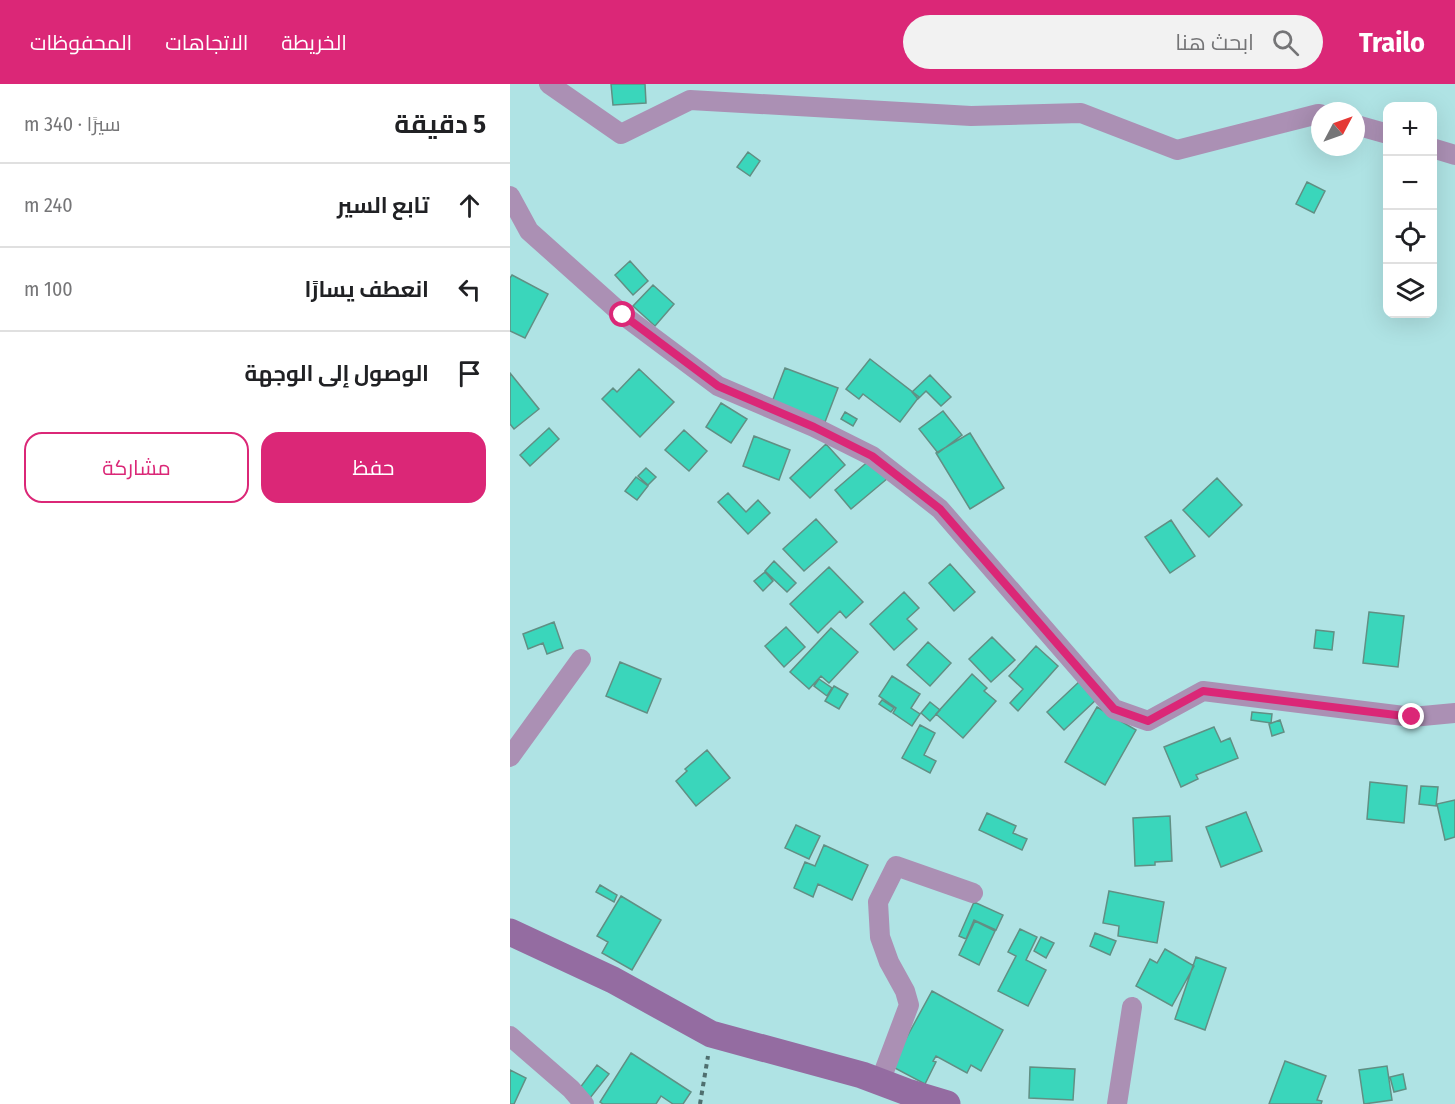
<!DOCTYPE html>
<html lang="ar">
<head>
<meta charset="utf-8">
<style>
  body { margin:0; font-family:"Fira Sans Condensed",Cairo,sans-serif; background:#f2f2f2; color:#202124; direction:rtl }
  .controls { position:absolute; right:18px; top:18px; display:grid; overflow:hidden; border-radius:12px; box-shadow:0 6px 24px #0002 }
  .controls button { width:54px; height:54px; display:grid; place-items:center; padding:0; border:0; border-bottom:2px solid #e0e0e0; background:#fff; color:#202124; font:30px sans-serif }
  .compass { position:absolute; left:801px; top:18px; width:54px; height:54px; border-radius:50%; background:#fff; box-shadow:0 6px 24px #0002; rotate:49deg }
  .stop { position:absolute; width:18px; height:18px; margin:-14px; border:4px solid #db2777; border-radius:50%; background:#fff }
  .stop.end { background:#db2777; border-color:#fff; box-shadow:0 2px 6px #0008 }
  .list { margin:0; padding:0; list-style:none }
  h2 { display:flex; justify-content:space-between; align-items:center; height:78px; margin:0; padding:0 24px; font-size:26px }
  h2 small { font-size:20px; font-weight:400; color:#757577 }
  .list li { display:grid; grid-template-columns:39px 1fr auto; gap:18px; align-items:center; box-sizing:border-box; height:84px; padding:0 24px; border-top:2px solid #e0e0e0 }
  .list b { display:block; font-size:22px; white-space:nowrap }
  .list em { font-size:20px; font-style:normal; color:#757577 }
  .actions { display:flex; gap:12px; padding:18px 24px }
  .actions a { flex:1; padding:14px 0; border:2px solid #db2777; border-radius:18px; text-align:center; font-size:21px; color:#db2777 }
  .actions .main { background:#db2777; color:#fff }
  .icon { flex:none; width:33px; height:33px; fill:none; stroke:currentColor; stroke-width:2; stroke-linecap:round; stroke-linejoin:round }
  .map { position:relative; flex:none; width:945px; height:1020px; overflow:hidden; direction:ltr }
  header { display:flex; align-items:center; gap:36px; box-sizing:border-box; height:84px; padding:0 30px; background:#db2777; color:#fff }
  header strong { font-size:28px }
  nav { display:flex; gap:33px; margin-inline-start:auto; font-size:21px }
  .search { width:420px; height:54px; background:#f2f2f2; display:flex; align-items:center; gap:15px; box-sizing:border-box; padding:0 21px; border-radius:33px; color:#757577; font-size:22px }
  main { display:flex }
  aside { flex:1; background:#fff }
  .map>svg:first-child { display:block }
  .building { fill:#3ad6bb; stroke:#618f84; stroke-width:1.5 }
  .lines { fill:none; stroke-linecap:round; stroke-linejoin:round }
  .path { stroke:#4f6f6f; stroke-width:4; stroke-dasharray:4.5 4.5; stroke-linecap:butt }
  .street { stroke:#ab90b4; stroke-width:20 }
  .secondary { stroke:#946ca1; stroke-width:27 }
  .route { stroke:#db2777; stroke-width:8 }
</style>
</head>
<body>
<header>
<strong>Trailo</strong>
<div class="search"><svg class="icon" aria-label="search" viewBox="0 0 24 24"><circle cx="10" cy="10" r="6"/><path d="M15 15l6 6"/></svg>ابحث هنا</div>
<nav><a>الخريطة</a><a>الاتجاهات</a><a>المحفوظات</a></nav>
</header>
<main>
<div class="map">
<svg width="945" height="1020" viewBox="0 0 945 1020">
  <rect width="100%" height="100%" fill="#afe3e4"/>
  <path class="building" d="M101,0H135L136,19L103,21Z
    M238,68L250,77L240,92L227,83Z
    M797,98L815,107L804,129L786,120Z
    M120,177L138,197L123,211L105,191Z
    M2,191L38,210L15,254L0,247V194Z
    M143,201L164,220L145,242L123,222Z
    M360,275L409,313L390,338L353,310L349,315L336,305Z
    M275,284L328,304L315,338L262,318Z
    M129,285L164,318L130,353L92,315L103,304L107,308Z
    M0,289L29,325L4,345L0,340Z
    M420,291L441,313L431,322L416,307L408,315L402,308Z
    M211,319L237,335L221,359L196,343Z
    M433,327L452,351L428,369L409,345Z
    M335,328L347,335L343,342L331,335Z
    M39,344L49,355L20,382L10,371Z
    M174,346L197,367L179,387L155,366Z
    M460,349L494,404L460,425L426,369Z
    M244,352L280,366L269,396L233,382Z
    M316,360L335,381L300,414L280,394Z
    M362,374L378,394L341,425L325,406Z
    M136,384L146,393L138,401L128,392Z
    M126,393L138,402L127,416L115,407Z
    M707,394L732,421L699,453L673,426Z
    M218,409L236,428L248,416L260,429L238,450L208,418Z
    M306,435L327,458L294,487L273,465Z
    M661,436L685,472L660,489L635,453Z
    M264,477L286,499L277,508L255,487Z
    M440,480L465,508L444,527L419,499Z
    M319,483L353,518L336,534L330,527L308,549L280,520Z
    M255,488L263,497L253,507L244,497Z
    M394,508L409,524L397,535L407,545L384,566L360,540Z
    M859,528L894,532L888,583L853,579Z
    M44,538L53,564L37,570L33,559L18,565L13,550Z
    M276,543L295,563L274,583L255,562Z
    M321,544L348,568L319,599L311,592L299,605L280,588Z
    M806,546L824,548L822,566L804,564Z
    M482,553L505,576L481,598L459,575Z
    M418,558L441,579L420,602L397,581Z
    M526,562L548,582L508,627L500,619L513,605L499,592Z
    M110,578L151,595L137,629L96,612Z
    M462,590L477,604L474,607L486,617L453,654L426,630Z
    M382,592L410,610L401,624L410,630L402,642L383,629L386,624L369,612Z
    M309,595L322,604L317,612L304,602Z
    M571,596L588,614L554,646L537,628Z
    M324,602L338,610L329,625L315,617Z
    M372,616L384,624L381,628L369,620Z
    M420,618L430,626L420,637L411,629Z
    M587,623L626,646L595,701L555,678Z
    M742,628L762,630L761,639L741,636Z
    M770,636L774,648L762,652L759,640Z
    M410,641L425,649L414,671L426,677L420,689L392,674Z
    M704,643L711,658L720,654L728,674L686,691L688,695L671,703L654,663Z
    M197,666L220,694L186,722L166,697L177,687L175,685Z
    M860,698L897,702L894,739L857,735Z
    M911,702L928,703L926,722L909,720Z
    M945,716V753L935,756L927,720Z
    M736,728L752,767L711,783L696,743Z
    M477,729L506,742L503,749L517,755L512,766L469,746Z
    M660,732L662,777L645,778V781L625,782L623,734Z
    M286,741L310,752L299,775L275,764Z
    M314,761L358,781L342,816L308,800L303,813L284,804L295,778L305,782Z
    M90,801L107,811L104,818L86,808Z
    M599,807L654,818L647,859L608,852L609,842L593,839Z
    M111,812L151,836L122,886L92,869L98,858L87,852Z
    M464,818L493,831L486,846L464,836L456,855L449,852Z
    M465,837L485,847L469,881L449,871Z
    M510,845L527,853L516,876L536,886L518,922L488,907L506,872L498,868Z
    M585,849L606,857L600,871L580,862Z
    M531,853L544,859L536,874L524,867Z
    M655,865L684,882L662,922L626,902L640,875L647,879Z
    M686,873L716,884L695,946L665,935Z
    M422,907L493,946L471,987L461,981L457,989L426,972L423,977L426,978L415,1000L381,982Z
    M121,969L181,1008L173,1020H163L151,1012L146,1020H93L90,1018Z
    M775,977L816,992L807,1016L812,1017L811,1020H759Z
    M87,981L99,990L80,1014L69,1005Z
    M877,982L882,1016L854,1020L849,986Z
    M520,983L565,985L563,1016L519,1014Z
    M0,986L16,994L4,1020H0Z
    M893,990L896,1005L884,1008L880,993Z"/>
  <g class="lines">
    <path class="path" d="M190,1020L198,972"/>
    <path class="street" d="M39,0L111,50L180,16L461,32L571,29L667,66L808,30H810
      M846,41L878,50
      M922,64L945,71
      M0,112L19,147L113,231L208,302L304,343L362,372L430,425L604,625L638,637L693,607L902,633L945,629
      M0,673L71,575
      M0,952L61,1005L74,1020
      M370,998L399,921L395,907L379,878L370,853L368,818L386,782L463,809
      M607,1020L622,923"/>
    <path class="secondary" d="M0,848L103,896L201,950L352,991L397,1008L437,1020"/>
  </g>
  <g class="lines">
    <path class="route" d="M113,231L208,302L304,343L362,372L430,425L604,625L638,637L693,607L902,633"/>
  </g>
</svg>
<div class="controls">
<button>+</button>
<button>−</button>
<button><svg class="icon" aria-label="locate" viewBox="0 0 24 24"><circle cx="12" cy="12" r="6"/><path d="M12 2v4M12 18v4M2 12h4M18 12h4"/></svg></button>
<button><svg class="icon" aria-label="layers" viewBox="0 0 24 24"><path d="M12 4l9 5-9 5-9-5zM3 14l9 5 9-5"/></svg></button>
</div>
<svg class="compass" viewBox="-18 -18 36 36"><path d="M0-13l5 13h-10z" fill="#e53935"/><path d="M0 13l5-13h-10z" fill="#757577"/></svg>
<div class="stop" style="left:113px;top:231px"></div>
<div class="stop end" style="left:902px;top:633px"></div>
</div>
<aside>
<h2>5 دقيقة<small>سيرًا · 340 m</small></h2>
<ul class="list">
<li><svg class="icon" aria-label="ahead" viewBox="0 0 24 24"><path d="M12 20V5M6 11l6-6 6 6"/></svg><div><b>تابع السير</b></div><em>240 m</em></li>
<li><svg class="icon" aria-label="left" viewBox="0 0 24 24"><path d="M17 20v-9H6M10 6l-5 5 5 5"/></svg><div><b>انعطف يسارًا</b></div><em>100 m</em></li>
<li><svg class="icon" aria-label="arrive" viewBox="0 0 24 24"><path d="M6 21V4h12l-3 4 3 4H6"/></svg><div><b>الوصول إلى الوجهة</b></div></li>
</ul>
<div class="actions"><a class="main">حفظ</a><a>مشاركة</a></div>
</aside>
</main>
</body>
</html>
